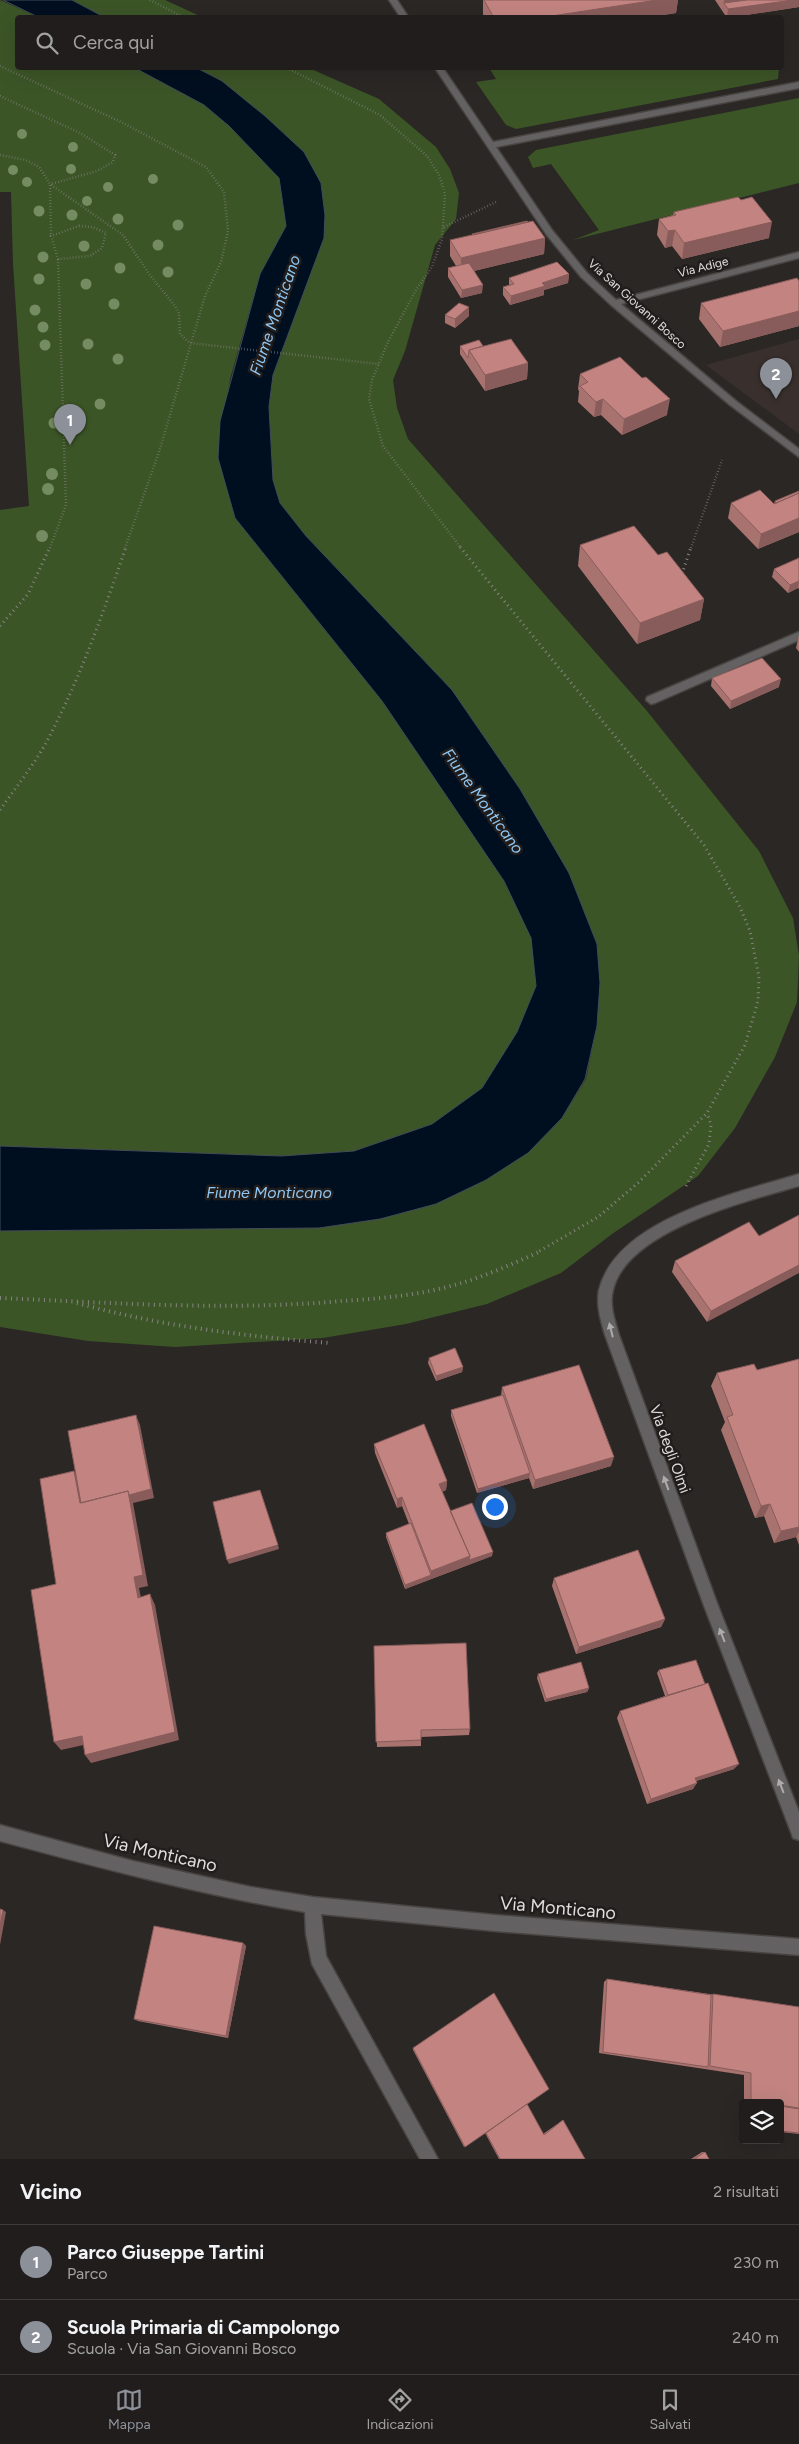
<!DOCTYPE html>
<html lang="it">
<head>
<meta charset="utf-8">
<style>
  body { margin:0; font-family:Figtree,sans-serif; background:#282625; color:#f1f3f6 }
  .controls { position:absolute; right:15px; bottom:15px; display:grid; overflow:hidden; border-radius:5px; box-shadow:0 5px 20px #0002 }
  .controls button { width:45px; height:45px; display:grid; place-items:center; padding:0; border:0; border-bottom:1px solid #3d3b3b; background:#201d1c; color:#f1f3f6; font:25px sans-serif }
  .you { position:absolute; left:494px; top:1506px; width:18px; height:18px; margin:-12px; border:4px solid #fff; border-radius:50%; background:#1a73e8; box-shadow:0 0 0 8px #1a73e833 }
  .badge { display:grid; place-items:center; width:32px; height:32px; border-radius:50%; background:#8c9099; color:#fff; font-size:16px; font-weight:700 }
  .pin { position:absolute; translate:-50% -41px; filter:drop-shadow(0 1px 2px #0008) }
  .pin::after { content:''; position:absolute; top:26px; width:18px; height:15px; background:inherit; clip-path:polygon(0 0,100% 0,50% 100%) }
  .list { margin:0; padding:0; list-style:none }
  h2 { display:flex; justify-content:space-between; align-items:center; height:65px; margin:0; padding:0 20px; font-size:21px }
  h2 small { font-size:16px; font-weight:400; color:#a2a2a3 }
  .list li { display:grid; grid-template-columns:32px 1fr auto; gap:15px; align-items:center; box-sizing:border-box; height:75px; padding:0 20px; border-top:1px solid #3d3b3b }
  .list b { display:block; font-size:19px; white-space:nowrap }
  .list p { margin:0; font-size:16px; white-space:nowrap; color:#a2a2a3 }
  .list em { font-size:16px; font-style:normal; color:#a2a2a3 }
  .icon { flex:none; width:28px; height:28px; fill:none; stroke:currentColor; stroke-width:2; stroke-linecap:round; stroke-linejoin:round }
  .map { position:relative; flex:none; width:799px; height:2159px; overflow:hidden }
  .search { position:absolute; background:#201d1c; box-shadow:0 5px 20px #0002; left:15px; right:15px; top:15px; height:55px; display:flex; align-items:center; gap:12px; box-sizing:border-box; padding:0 18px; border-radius:5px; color:#a2a2a3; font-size:19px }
  .sheet { height:215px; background:#201d1c }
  nav { display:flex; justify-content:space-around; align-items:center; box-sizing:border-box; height:70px; border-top:1px solid #3d3b3b; background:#201d1c; font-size:14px; color:#a2a2a3 }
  nav a { display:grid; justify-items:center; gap:2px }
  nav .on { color:#8c9099 }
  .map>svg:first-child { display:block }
  .built { fill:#39302d }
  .green { fill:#3c5527 }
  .water { fill:#000f20; stroke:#434d58 }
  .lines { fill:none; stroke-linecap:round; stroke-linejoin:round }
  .lane-casing { stroke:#474442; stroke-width:3 }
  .street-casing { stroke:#474442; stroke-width:3 }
  .path-far2 { stroke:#878483; stroke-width:2.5; stroke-dasharray:0.5 2.5; stroke-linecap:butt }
  .path-far1 { stroke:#878483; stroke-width:3; stroke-dasharray:1 4; stroke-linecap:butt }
  .path { stroke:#878483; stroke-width:4; stroke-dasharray:1 4.5; stroke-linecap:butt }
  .lane { fill:#646162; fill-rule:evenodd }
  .street { fill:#646162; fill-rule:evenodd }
  .tree { fill:#758b61 }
  .wall { fill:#a8726f }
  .shaded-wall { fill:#885c5a }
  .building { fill:#c38481; stroke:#885c5a }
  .oneway { fill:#aeabab }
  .labels { text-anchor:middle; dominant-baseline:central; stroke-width:5; stroke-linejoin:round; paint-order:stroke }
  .far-street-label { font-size:12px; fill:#e0dddc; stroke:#211d1c }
  .street-label { font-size:15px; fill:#e0dddc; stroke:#211d1c }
  .water-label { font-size:16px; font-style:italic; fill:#8fc7f4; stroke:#211d1c }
  .near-street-label { font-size:18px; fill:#e0dddc; stroke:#211d1c }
</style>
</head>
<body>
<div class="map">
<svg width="799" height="2159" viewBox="0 0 799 2159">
  <rect width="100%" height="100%" fill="#2a2725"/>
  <path class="built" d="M799,339V434L706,365Z"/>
  <path class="green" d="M0,0L38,17L18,18V68H135L204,105L229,126L279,178L286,226L260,274L230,379L218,458L235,518L382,701L504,881L531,938L536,986L517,1032L482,1088L432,1124L353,1151L281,1156L0,1146V510L29,506L13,264L11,192H0Z
    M72,0H165L202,17H104Z
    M197,68H309L379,99L436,147L450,169L459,193L456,219L435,245L405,351L393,380L397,408L408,439L647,711L759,851L793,918L799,956L797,1002L775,1057L735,1128L698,1176L612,1234L561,1273L487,1304L406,1324L323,1338L175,1347L88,1341L0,1327V1231L319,1228L380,1219L436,1204L486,1180L528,1153L562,1118L586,1079L597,1026L600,983L597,944L569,873L520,789L452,690L306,536L280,503L273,480L269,407L273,375L324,238L283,132L222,81Z
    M489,68H779L778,79L516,129L506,125L476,82L496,79Z
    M799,98V183L573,240L599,230L551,164L533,168L528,157L536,150Z"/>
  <path class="water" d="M3,0H72L104,17H38Z
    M135,68H197L222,81L265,116L304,152L321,183L325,215L324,238L273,375L269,407L273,480L280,503L306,536L452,690L520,789L569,873L597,944L600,983L597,1026L585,1079L562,1118L528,1153L486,1180L436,1204L380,1219L319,1228L0,1231V1146L281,1156L354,1151L432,1124L482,1088L517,1032L536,986L531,938L504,881L382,701L235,518L218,458L220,421L260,274L286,226L279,178L229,126L204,105Z"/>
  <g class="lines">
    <g class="lane-casing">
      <path id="lane" d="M799,632V640L655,703L651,704L646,700L647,697Z"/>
    </g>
    <g class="street-casing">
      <path id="street" d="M389,0H397L409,18H401Z
        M435,68H443L493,142L799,82V88L496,147L552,230L587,273L616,300L799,252V258L621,304L736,401L799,449V457L730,405L611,305L581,277L546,234Z
        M799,1174V1186C747,1201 627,1230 613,1290C609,1305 615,1321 619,1335L717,1603L799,1812V1840L793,1838L791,1832L703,1603L605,1335C601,1321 596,1305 599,1290C617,1218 738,1193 799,1174Z
        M0,1825L133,1861L251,1887L313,1897L495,1915L799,1939V1955L495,1931L321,1914L326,1956L438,2159H420L312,1964L306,1934L305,1912C202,1895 101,1868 0,1841Z"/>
    </g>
    <path class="path-far2" d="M150,0L185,18
      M0,66L123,123L206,167L224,192L228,231L221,262L205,296L159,452L125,548
      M287,68L380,115L427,156L439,175L445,194L442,239L432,267L416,290L388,342L372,380L369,399L383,446L461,548
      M0,96L80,133L115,155L113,162L97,171L51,184
      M0,155L26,160L39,167L50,184L123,235L149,274L175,306L179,313L180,334L190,343L379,364
      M50,185L51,236
      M79,226L92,227L106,233L102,248L90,256L58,259L51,236Z
      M444,227L496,202
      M50,548L66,505L58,259
      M691,548L722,460"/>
    <path class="path-far1" d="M460,547L704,845L740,907L750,931L759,977L758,1001L745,1045L707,1113L638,1183L598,1217L536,1253
      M682,574L691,547
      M0,626L28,594L50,547
      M0,810C16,787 34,765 47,741C80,679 103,613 126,547
      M686,1186L709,1144L711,1125L707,1113"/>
    <path class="path" d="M0,1298C114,1303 228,1311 342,1301C375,1299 411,1296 443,1288C477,1280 508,1266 539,1252
      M77,1303C160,1326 244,1336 329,1343"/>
    <use href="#lane" class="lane"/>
    <use href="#street" class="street"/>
  </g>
  <g class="tree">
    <circle cx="22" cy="134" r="5"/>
    <circle cx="73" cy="147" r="5"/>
    <circle cx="71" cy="169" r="5"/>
    <circle cx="13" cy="170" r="5"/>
    <circle cx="153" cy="179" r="5"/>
    <circle cx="27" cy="182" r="5"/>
    <circle cx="108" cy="187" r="5"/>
    <circle cx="87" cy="201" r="5"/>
    <circle cx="39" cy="211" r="5.5"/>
    <circle cx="72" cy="215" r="5.5"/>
    <circle cx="118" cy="219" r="5.5"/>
    <circle cx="178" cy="225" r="5.5"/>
    <circle cx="158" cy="245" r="5.5"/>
    <circle cx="84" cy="246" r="5.5"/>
    <circle cx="43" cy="257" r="5.5"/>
    <circle cx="120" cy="268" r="5.5"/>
    <circle cx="168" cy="272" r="5.5"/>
    <circle cx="39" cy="279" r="5.5"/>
    <circle cx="86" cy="284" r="5.5"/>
    <circle cx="114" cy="304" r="5.5"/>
    <circle cx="35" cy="310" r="5.5"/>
    <circle cx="43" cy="327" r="5.5"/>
    <circle cx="88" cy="344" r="5.5"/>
    <circle cx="45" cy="345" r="5.5"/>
    <circle cx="118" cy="359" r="5.5"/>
    <circle cx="100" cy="404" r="5.5"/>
    <circle cx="54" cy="423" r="5.5"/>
    <circle cx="52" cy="474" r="6"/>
    <circle cx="48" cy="489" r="6"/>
    <circle cx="42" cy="536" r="6"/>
  </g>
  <path class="wall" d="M483,0H678L676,13L645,18H484L483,14Z
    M715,0H799V7L727,18Z
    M674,212L769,238L682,259L672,246L665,248L657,235L659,219L673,215Z
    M545,238L544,254L474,271L482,293L461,298L448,277V268L456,266L450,256V240Z
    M569,274L568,283L544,290V295L510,305L503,295V287L509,285V278Z
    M799,281V326L720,347L699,319L701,303Z
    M445,315L469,316L455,328L445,323Z
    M460,346H483L528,363L527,379L485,391L460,354Z
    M580,374L667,415L622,435L601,415L594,417L578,402L579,391L578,389Z
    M799,491V532L758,549L728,518L731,503L774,504L775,501Z
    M580,545L658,555L704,599L700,620L637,644L578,566Z
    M799,558V589L798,588L788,593L772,577L774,569Z
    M799,635V652L796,648Z
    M712,678L779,687L730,709L711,686Z
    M759,1236L707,1322L672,1272L675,1261Z
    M429,1358L463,1367L462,1372L436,1381L428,1363Z
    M799,1359V1545L796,1537L774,1543L764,1516L755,1518L721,1430L725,1422L711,1386L717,1373L757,1370Z
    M502,1387L611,1466L533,1489L529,1478L477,1493L451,1416V1410L501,1396Z
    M374,1444L447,1481L446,1490L442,1492L450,1511L492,1556L405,1589L386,1537V1533L409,1524L402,1506L397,1508L375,1453Z
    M554,1578L665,1619L661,1627L576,1654L552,1586Z
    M374,1646L470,1729L469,1735L421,1737V1746L377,1747Z
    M659,1670L734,1769L696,1781L693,1789L647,1804L617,1718L620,1711L665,1696L657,1673Z
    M538,1674L589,1688L587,1692L545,1702L537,1678Z
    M243,1943L246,1946L228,2038L138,2021L134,2019Z
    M607,1979L799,2007V2134L780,2132V2103H744V2075L599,2053L604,1982Z
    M413,2048L527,2104L543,2134L563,2120L585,2159H499L485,2133L464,2147L413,2050Z
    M702,2152H705L709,2159H691Z"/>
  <path class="shaded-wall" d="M657,0H678L676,13L645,18H538Z
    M724,0H799V7L727,18L728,9L724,3L723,12Z
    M772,222L769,238L682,259L684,243Z
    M675,230L672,246L665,248L668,231Z
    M545,238L544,254L461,274V258Z
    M569,274L568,283L544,290V295L510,305L511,296L542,283Z
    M483,285L482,293L461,298L462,290Z
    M469,307V316L455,328V319Z
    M799,311V326L720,347L723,331Z
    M528,363L527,379L485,391V375Z
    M603,399L601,415L594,417L596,402Z
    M670,399L667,415L622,435L624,419Z
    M799,518V532L758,549L761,534Z
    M799,581L798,588L788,593L790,585Z
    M704,599L700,620L637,644L640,623Z
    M781,679L779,687L730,709L731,701Z
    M799,1265V1273L707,1322L711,1311Z
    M463,1367L462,1372L436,1381V1376Z
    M136,1415L140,1425L154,1498L133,1503L148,1586L139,1588L143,1608L80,1503L74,1471L80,1483Z
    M614,1457L611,1466L533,1489L535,1480Z
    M530,1473L529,1478L477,1493L478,1489Z
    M447,1481L446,1490L438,1493L439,1484Z
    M402,1497V1506L397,1508V1499Z
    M770,1504L764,1516L755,1518L761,1506Z
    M799,1527V1532L796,1537L774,1543L781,1531Z
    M278,1545L279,1549L229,1564L227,1560Z
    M493,1552L492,1556L405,1589V1585L431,1575V1571L470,1556Z
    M150,1594L155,1605L179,1740L91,1763L85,1755Z
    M665,1619L661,1627L576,1654L579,1647Z
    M589,1688L587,1692L545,1702L546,1699Z
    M82,1736L88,1744L61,1750L54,1742Z
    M739,1764L734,1769L690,1783L695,1778Z
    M697,1783L693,1789L647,1804L651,1799Z
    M3,1910L6,1912L0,1945V1926Z
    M243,1943L246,1946L228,2038L226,2036Z"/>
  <path class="building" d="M484,0H657L538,18H494Z
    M747,0H793L728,9L724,3Z
    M738,197L741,200L752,197L772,222L684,243L675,230L668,231L659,219L676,215L674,212Z
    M527,221L528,222L473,235L472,234Z
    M533,221L545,238L461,258L450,240Z
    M557,262L569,274L542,283L545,286L511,296L503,287L514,284L509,278Z
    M469,263L483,285L462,290L448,268Z
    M797,278L799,281V311L723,331L701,303Z
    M459,303L469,307L455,319L445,315Z
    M511,339L528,363L485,375L469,350Z
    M479,340L483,346L469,350L468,358L460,346Z
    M620,357L642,378L646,377L670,399L624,419L603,399L596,402L580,386L588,382L580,374Z
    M760,490L774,504L799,493V518L761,534L731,503Z
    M799,491V493L776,503L775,501Z
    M634,526L658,555L667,552L704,599L640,623L580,545Z
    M799,558V581L790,585L774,569Z
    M762,658L781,679L731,701L712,678Z
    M799,1215V1265L711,1311L675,1261L749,1222L759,1236Z
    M455,1348L463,1367L436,1376L429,1358Z
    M799,1359V1527L781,1531L770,1504L761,1506L727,1417L733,1415L717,1373L754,1364L757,1370Z
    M579,1365L614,1457L535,1480L502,1387Z
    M503,1395L530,1473L478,1489L451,1410Z
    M136,1415L151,1489L129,1495L128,1491L81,1503L68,1431Z
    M424,1424L447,1481L439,1484L470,1556L431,1571L402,1497L397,1499L374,1444Z
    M74,1471L80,1503L128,1491L143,1575L134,1577L138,1598L150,1594L175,1732L85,1755L82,1736L54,1742L31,1590L56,1584L40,1479Z
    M260,1490L278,1545L227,1560L213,1502Z
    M472,1503L493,1552L469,1560L470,1556L450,1511Z
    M411,1523L431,1575L405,1585L386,1533Z
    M638,1550L665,1619L579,1647L554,1578Z
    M466,1643L470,1729L421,1730V1740L376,1742L374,1646Z
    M696,1660L705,1684L668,1695L659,1670Z
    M581,1662L589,1688L546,1699L538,1674Z
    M708,1683L739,1764L695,1778L697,1783L651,1799L620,1711Z
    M0,1909L3,1910L0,1926Z
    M154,1926L243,1943L226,2036L134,2019Z
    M607,1979L711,1995L708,2067L603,2052Z
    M494,1993L549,2089L465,2147L413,2048Z
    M713,1994L799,2007V2108L780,2105V2103H766L751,2101V2073L710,2066Z
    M527,2104L544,2135L563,2120L585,2159H500L486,2133Z
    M780,2106L799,2109V2133L780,2131Z
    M705,2152L709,2159H694Z"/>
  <defs><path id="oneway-solid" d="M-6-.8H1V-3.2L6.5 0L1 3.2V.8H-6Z" transform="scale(1.25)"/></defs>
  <g class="oneway">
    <use href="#oneway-solid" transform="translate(611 1330) rotate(-104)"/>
    <use href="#oneway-solid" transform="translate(666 1483) rotate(-110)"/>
    <use href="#oneway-solid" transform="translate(722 1635) rotate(-111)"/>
    <use href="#oneway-solid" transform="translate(781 1786) rotate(-111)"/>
  </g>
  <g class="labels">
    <g class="far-street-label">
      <text transform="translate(703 267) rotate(-14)">Via Adige</text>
      <text transform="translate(637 304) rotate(42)">Via San Giovanni Bosco</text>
    </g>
    <g class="street-label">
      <text transform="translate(670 1449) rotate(70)">Via degli Olmi</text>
    </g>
    <g class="water-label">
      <text transform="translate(275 315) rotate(-71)">Fiume Monticano</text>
      <text transform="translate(483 801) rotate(54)">Fiume Monticano</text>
      <text x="269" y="1192">Fiume Monticano</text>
    </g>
    <g class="near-street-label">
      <text transform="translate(160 1853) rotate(13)">Via Monticano</text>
      <text transform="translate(558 1908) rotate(5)">Via Monticano</text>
    </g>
  </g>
</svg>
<div class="controls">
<button><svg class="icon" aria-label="layers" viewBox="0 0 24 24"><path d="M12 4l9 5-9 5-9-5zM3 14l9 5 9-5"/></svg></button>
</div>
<div class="you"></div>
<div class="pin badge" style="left:70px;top:445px">1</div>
<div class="pin badge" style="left:776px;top:399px">2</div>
<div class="search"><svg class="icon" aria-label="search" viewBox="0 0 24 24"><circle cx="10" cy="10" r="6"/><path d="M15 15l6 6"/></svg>Cerca qui</div>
</div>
<section class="sheet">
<h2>Vicino<small>2 risultati</small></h2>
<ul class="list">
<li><span class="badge">1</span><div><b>Parco Giuseppe Tartini</b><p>Parco</p></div><em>230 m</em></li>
<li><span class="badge">2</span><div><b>Scuola Primaria di Campolongo</b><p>Scuola · Via San Giovanni Bosco</p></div><em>240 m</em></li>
</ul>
</section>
<nav>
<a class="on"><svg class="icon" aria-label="map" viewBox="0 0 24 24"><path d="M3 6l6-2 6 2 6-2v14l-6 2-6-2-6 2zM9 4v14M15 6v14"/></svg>Mappa</a>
<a><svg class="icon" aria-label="directions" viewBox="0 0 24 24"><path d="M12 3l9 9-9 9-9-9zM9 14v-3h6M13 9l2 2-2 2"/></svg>Indicazioni</a>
<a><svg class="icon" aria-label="saved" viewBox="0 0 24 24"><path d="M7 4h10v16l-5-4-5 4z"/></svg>Salvati</a>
</nav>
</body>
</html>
